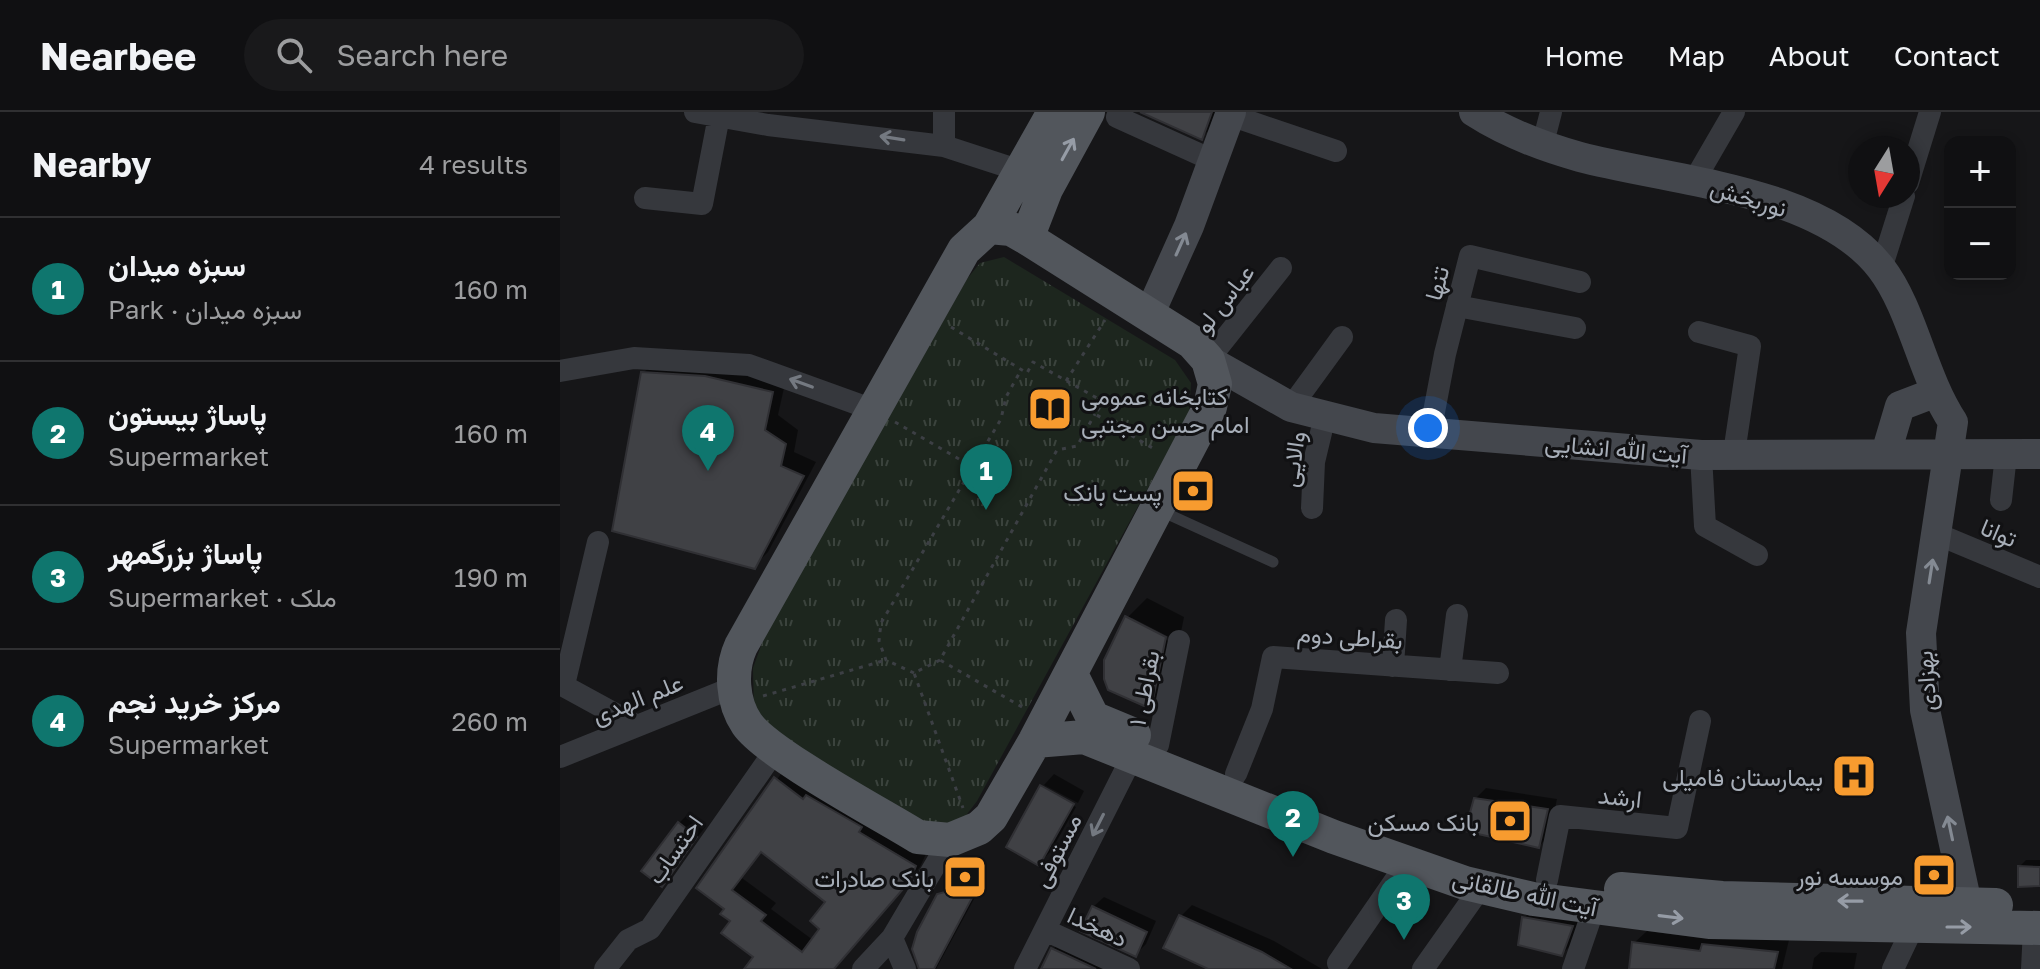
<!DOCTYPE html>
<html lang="en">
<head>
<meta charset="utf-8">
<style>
  body { margin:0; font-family:"Golos Text",Vazirmatn,sans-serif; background:#19191b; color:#f1f3f6 }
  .controls { position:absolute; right:24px; top:24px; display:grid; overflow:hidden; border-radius:16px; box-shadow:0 4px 12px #0003 }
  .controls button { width:72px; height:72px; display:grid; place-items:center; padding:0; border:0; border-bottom:2px solid #303032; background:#101012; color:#f1f3f6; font:40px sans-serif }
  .compass { position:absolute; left:1288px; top:24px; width:72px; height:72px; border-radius:50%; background:#101012; box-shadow:0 4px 12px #0003; rotate:191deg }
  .you { position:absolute; left:868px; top:316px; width:28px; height:28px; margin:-20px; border:6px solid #fff; border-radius:50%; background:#1a73e8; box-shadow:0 0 0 12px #1a73e833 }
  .badge { display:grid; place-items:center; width:52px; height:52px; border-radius:50%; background:#0f766e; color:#fff; font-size:26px; font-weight:700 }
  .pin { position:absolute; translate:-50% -66px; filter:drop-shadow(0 2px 4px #0008) }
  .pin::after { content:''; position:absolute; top:42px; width:28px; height:24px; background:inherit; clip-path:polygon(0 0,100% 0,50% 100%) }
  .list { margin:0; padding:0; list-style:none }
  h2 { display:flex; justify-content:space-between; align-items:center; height:104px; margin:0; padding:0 32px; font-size:34px }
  h2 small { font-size:26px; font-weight:400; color:#9c9d9f }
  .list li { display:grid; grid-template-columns:52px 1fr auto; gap:24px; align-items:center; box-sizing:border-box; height:144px; padding:0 32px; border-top:2px solid #303032 }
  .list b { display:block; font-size:30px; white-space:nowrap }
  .list p { margin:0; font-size:26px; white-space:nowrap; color:#9c9d9f }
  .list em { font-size:26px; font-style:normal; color:#9c9d9f }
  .icon { flex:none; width:44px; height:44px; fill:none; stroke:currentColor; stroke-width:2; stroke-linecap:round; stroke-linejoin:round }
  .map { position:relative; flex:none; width:1480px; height:857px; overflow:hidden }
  header { display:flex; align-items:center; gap:48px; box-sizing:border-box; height:112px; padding:0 40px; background:#101012; border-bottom:2px solid #303032 }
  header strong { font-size:38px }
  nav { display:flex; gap:44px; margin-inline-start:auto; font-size:28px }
  .search { width:560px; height:72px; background:#19191b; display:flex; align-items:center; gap:20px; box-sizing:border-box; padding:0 28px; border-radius:44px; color:#9c9d9f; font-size:30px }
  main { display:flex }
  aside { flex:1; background:#101012 }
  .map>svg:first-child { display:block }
  .grass { fill:url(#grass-tufts) }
  .shadow { fill:#0007; fill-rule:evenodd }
  .building { fill:#404145; stroke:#303034; stroke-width:2; fill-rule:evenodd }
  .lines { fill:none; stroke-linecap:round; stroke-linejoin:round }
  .path { stroke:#3c3f44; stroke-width:3; stroke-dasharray:4 6; stroke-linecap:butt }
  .lane { stroke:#36383d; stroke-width:11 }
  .street { stroke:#36383d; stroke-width:22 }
  .secondary { stroke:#44474d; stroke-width:30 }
  .primary { stroke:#52565c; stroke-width:34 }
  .oneway { stroke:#747981 }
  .oneway2 { stroke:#969ca6 }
  .oneway3 { stroke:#848a93 }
  .labels { text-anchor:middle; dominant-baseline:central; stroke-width:6; stroke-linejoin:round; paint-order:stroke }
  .street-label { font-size:24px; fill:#a7aeb8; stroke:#111113 }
  .poi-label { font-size:24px; fill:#a7aeb8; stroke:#111113; text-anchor:end }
</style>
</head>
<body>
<header>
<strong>Nearbee</strong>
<div class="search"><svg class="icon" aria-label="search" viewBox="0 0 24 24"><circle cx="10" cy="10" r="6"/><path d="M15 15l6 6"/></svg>Search here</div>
<nav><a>Home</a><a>Map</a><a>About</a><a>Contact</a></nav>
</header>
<main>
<aside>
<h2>Nearby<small>4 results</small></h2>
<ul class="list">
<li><span class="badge">1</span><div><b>سبزه میدان</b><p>Park · سبزه میدان</p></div><em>160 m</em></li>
<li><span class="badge">2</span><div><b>پاساژ بیستون</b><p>Supermarket</p></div><em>160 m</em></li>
<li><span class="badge">3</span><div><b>پاساژ بزرگمهر</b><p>Supermarket · ملک</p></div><em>190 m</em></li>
<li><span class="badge">4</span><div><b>مرکز خرید نجم</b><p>Supermarket</p></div><em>260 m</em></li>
</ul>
</aside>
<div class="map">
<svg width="1480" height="857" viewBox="0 0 1480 857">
  <defs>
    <pattern id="grass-tufts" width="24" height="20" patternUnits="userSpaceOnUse" patternTransform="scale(2)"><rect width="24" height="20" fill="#1d261e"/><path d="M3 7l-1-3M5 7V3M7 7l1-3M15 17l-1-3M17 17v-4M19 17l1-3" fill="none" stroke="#3b433d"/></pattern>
  </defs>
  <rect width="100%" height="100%" fill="#161618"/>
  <path class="grass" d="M444,145L615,248L631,271L629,301L417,689L404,706L388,714L363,715L239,644L194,599L193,556L205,523L407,167L420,151Z"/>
  <path class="shadow" d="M584,0H659L655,12L641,26Z
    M97,248L226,267L218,303L238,318L234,340L256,350L208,440L194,454L83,261Z
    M587,486L624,505L610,575L591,594L567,506ZM572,506L615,528L614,532L572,510Z
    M226,655L366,742L360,755L275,857H186L195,845L167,797L138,776ZM202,739L268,790L262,816L253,828L211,797L216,791L182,766Z
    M494,662L524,679L518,691L484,673Z
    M483,673V677L516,695L491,739L479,751Z
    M926,676L997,687L989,724L979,734L915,687Z
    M129,701L146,714L102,772L119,711Z
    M1369,747L1387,750L1390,763L1383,769L1363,753Z
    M1466,748H1480V772L1460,754Z
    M406,769L420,776L376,857H359L379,784L389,774Z
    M544,785L596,809L586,832L575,843L533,795Z
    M632,793L714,829L762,857H653L620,805Z
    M974,796L1022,804L1012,832L1002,842L964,806Z
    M1087,819L1150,827L1156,821L1229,828L1222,857H1071L1074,831Z
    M505,825L574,857H483L493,837Z
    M1261,840L1297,841L1294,857H1252L1254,846Z"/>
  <path class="building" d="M580,0H652L642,28Z
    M81,260L145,264L213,280L205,318L226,332L221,354L244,364L195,457L52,419Z
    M565,504L606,525L591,597L548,578L544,567V548Z
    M214,665L243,687L246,683L302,715L299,720L356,754L350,769L274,857H184L193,845L161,821L170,809L160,802L164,797L136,776ZM201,740L265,790L250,809L259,817L242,840L201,809L206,803L172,778Z
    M480,673L514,692L479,754L446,735Z
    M914,686L988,697L979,736L905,719Z
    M118,710L137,725L102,775L81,759Z
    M1361,753L1381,757L1384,771L1362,769Z
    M1458,754L1480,755V774L1458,775Z
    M396,777L412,786L374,857H359L352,837L357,820L377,782Z
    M532,794L587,820L576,845L520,819Z
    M619,803L702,840L731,857H648L603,836Z
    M962,805L1013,814L1002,844L958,833Z
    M1072,830L1140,839L1142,832L1218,840L1214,857H1069Z
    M491,836L536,857H481Z"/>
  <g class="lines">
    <path class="path" d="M391,215L467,261L473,250L544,290L535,302L596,338
      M506,269L545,208
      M335,310L411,354
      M380,548L354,561L403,696
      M354,561L326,548L319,529L321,511L441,307L446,285L461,258
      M203,584L326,548
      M462,595L380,548L497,338L517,334L535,302"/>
    <path class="lane" d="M601,399L713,450"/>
    <path class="street" d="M135,0L208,13L384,34L461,59
      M384,0V34
      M670,3L776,39
      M557,5L652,48
      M983,31L991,0
      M1134,69L1174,0
      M1348,71L1370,0
      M85,86L142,92L159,4
      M1321,157L1344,84
      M897,194L1015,216
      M1139,220L1190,234L1174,341
      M648,248L721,156
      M0,259L74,246L189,253L314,298
      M731,295L782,225
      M870,321L885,242L910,144L1020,170
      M1141,343L1145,414L1197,443
      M1441,388L1446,343
      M752,396L754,350L765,304
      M1377,422L1480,465
      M833,554L836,508
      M890,558L897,503
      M0,572L77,614
      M4,573L38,430
      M598,633L619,529
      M0,645L174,575
      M676,662L702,597L713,545L938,561
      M987,768L1000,704L1117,716L1140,609
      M485,818L569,857
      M778,851L847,751
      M45,857L68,828L90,817L216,637
      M303,857L332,826
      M345,857L332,826L390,728
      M465,857L573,643
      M863,857L921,775
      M1013,857L1034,796
      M1333,857L1353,815
      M1472,857L1474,816"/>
    <path class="secondary" d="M914,0C945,20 984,35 1020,45C1111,69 1260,77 1321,156C1353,198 1362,263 1393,310L1361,521L1365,598L1407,792
      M589,203L629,114L671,0
      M648,248L731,295L814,316L1141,343L1480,342
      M1326,341L1340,294L1374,281"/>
    <path class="primary" d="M429,115L451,117L467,126L632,230L648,248L655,272L650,295L475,629L431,705L419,716L390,728L358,725C321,702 208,642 187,612C172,590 170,558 181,534L404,138Z
      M429,115L494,0
      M467,126L486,77L528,0
      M511,562L533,606L574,623
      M475,629L524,625L774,725L905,771L973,787L1149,810L1480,816
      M1061,777L1162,786L1436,793"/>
  </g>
  <defs><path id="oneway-shaft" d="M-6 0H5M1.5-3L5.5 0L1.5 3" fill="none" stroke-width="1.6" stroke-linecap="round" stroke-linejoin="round" transform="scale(2)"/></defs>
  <g class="oneway">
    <use href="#oneway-shaft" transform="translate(332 26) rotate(-171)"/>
    <use href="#oneway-shaft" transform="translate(241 271) rotate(-160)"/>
    <use href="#oneway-shaft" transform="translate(538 713) rotate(117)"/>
  </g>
  <g class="oneway2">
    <use href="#oneway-shaft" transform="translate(508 37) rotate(-61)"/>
    <use href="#oneway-shaft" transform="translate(1290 789) rotate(-179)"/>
    <use href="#oneway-shaft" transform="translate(1111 805) rotate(7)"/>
    <use href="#oneway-shaft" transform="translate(1399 815)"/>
  </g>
  <g class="oneway3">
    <use href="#oneway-shaft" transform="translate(621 132) rotate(-66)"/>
    <use href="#oneway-shaft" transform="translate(1371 459) rotate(-81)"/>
    <use href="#oneway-shaft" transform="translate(1390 716) rotate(-102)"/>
  </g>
  <defs>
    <g id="library-square" transform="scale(2.3)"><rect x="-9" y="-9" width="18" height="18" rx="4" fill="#f79b2f" stroke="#111113"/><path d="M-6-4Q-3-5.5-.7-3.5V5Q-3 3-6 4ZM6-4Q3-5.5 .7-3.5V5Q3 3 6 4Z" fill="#111"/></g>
    <g id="bank-square" transform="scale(2.3)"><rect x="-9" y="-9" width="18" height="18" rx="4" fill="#f79b2f" stroke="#111113"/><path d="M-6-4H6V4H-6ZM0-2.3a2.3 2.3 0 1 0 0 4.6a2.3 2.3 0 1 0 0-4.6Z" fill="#111"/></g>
    <g id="hospital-square" transform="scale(2.3)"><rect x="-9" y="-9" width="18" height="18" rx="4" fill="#f79b2f" stroke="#111113"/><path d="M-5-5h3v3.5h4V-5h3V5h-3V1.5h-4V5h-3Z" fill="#111"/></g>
  </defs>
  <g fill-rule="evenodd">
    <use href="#library-square" x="490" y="297"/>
    <use href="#bank-square" x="633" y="379"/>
    <use href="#hospital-square" x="1294" y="664"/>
    <use href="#bank-square" x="950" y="709"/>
    <use href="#bank-square" x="1374" y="763"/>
    <use href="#bank-square" x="405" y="765"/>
  </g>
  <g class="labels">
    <g class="street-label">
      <text transform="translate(1189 85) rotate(17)">نوربخش</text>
      <text transform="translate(876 171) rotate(-75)">تنها</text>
      <text transform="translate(664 186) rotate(-52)">عباس لو</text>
      <text transform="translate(1056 336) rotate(5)">آیت الله انشایی</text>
      <text transform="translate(732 347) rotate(-82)">والایی</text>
      <text transform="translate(1439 420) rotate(23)">توانا</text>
      <text transform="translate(790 524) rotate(4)">بقراطی دوم</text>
      <text transform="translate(1365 569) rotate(-94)">بهزادی</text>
      <text transform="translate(583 576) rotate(-79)">بقراطی ۱</text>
      <text transform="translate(77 586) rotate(-22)">علم الهدی</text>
      <text transform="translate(1060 684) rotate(6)">ارشد</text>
      <text transform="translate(114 737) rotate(-55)">احتساب</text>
      <text transform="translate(496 738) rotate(-63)">مستوفی</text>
      <text transform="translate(965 780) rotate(12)">آیت الله طالقانی</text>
      <text transform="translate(538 814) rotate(25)">دهخدا</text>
    </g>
    <g class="poi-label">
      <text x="521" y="283" text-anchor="start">کتابخانه عمومی<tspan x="521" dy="28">امام حسن مجتبی</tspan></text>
      <text x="602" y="379">پست بانک</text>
      <text x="1263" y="664">بیمارستان فامیلی</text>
      <text x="919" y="709">بانک مسکن</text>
      <text x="1343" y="763">موسسه نور</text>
      <text x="374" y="765">بانک صادرات</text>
    </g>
  </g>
</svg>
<div class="controls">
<button>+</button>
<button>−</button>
</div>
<svg class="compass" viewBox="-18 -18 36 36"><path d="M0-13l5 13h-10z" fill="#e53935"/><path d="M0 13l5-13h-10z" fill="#9c9d9f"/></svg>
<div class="you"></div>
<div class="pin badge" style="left:426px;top:398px">1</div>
<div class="pin badge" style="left:733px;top:745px">2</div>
<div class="pin badge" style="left:844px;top:828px">3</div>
<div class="pin badge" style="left:148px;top:359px">4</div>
</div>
</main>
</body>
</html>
